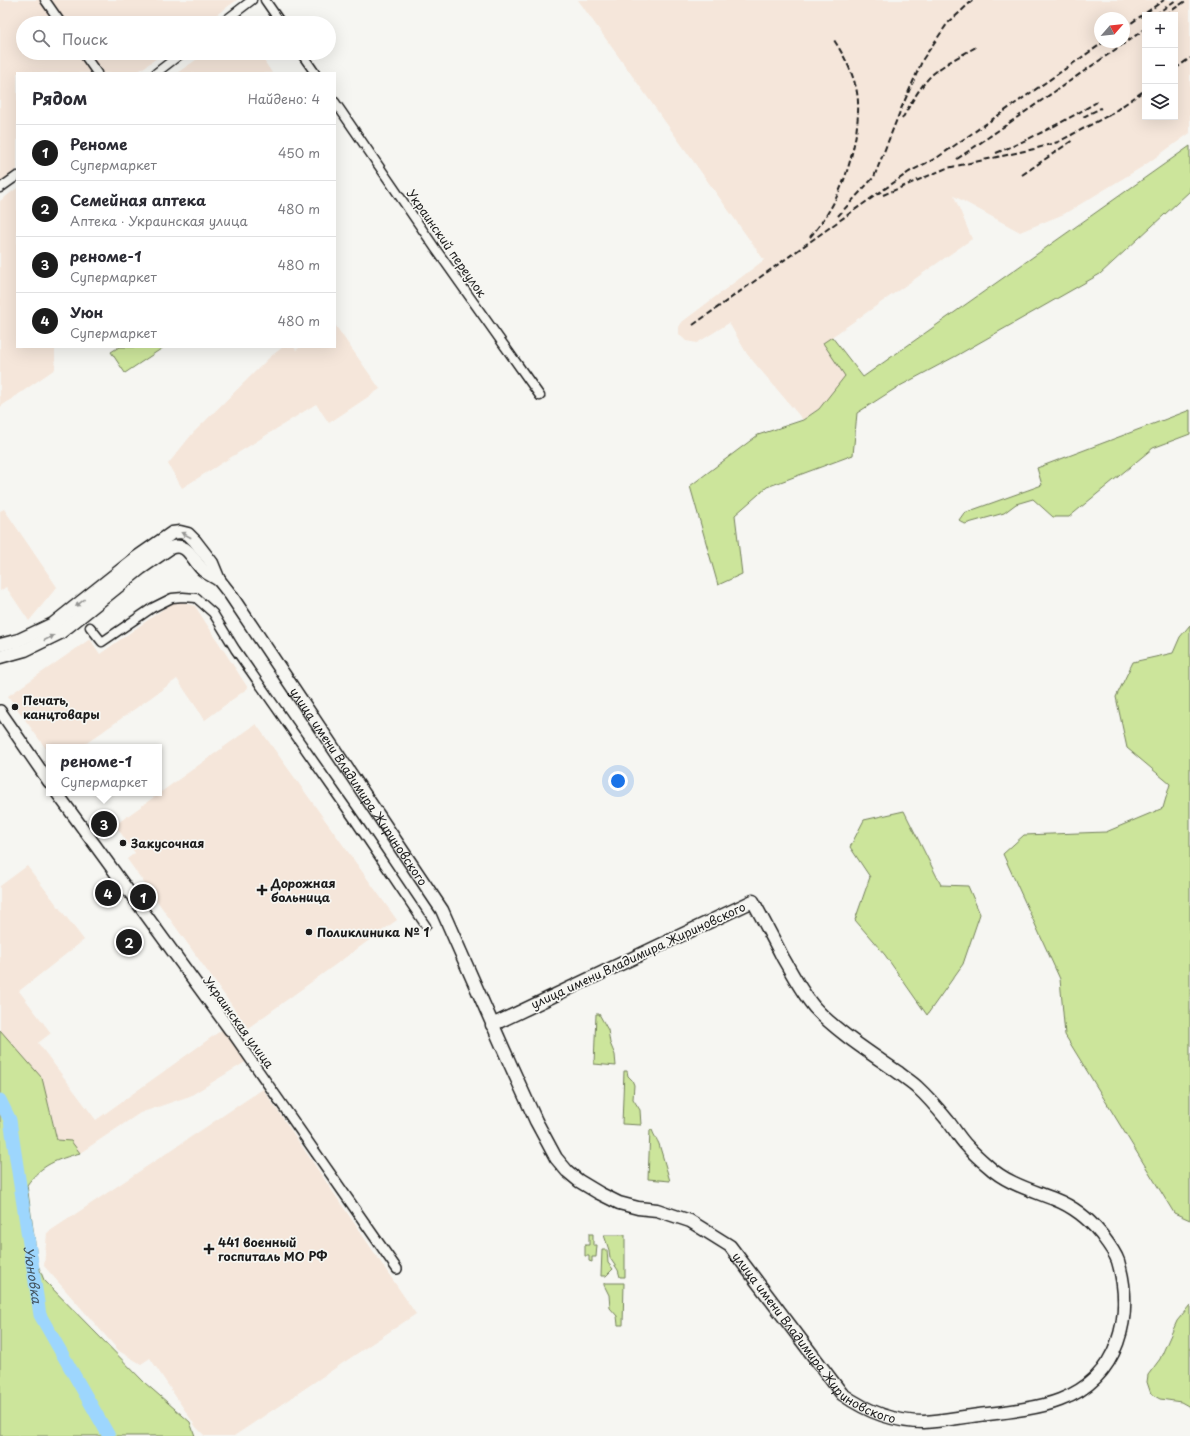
<!DOCTYPE html>
<html lang="ru">
<head>
<meta charset="utf-8">
<style>
  body { margin:0; font-family:"Playpen Sans",sans-serif; background:#f7f7f7; color:#2b2b33 }
  .controls { position:absolute; right:12px; top:12px; display:grid; overflow:hidden; border-radius:0px; box-shadow:0 4px 16px #0002 }
  .controls button { width:36px; height:36px; display:grid; place-items:center; padding:0; border:0; border-bottom:1px solid #e1e1e2; background:#fff; color:#2b2b33; font:20px sans-serif }
  .compass { position:absolute; left:1094px; top:12px; width:36px; height:36px; border-radius:50%; background:#fff; box-shadow:0 4px 16px #0002; rotate:62deg }
  .you { position:absolute; left:618px; top:781px; width:14px; height:14px; margin:-10px; border:3px solid #fff; border-radius:50%; background:#1a73e8; box-shadow:0 0 0 6px #1a73e833 }
  .badge { display:grid; place-items:center; width:26px; height:26px; border-radius:50%; background:#1c1c1c; color:#fff; font-size:13px; font-weight:700 }
  .pin { position:absolute; translate:-50% -50%; border:2px solid #fff; box-shadow:0 1px 4px #0006 }
  .popup { position:absolute; left:46px; top:744px; width:116px; height:52px; box-sizing:border-box; display:grid; place-content:center; border-radius:0px; background:#fff; filter:drop-shadow(0 1px 3px #0005); font-size:13px; white-space:nowrap; color:#7c7c81 }
  .popup b { font-size:15px; color:#2b2b33 }
  .popup::after { content:''; position:absolute; left:50%; top:100%; margin-left:-8px; border:8px solid transparent; border-top-color:#fff }
  .list { margin:0; padding:0; list-style:none }
  h2 { display:flex; justify-content:space-between; align-items:center; height:52px; margin:0; padding:0 16px; font-size:17px }
  h2 small { font-size:13px; font-weight:400; color:#7c7c81 }
  .list li { display:grid; grid-template-columns:26px 1fr auto; gap:12px; align-items:center; box-sizing:border-box; height:56px; padding:0 16px; border-top:1px solid #e1e1e2 }
  .list b { display:block; font-size:15px; white-space:nowrap }
  .list p { margin:0; font-size:13px; white-space:nowrap; color:#7c7c81 }
  .list em { font-size:13px; font-style:normal; color:#7c7c81 }
  .icon { flex:none; width:22px; height:22px; fill:none; stroke:currentColor; stroke-width:2; stroke-linecap:round; stroke-linejoin:round }
  .map { position:relative; flex:none; width:1190px; height:1436px; overflow:hidden }
  .search { position:absolute; background:#fff; box-shadow:0 4px 16px #0002; left:16px; top:16px; width:320px; height:44px; display:flex; align-items:center; gap:10px; box-sizing:border-box; padding:0 14px; border-radius:22px; color:#7c7c81; font-size:15px }
  .panel { position:absolute; background:#fff; box-shadow:0 4px 16px #0002; left:16px; top:72px; width:320px; height:276px; border-radius:0px }
  .map>svg:first-child { display:block }
  .built { fill:#f5e6da; fill-rule:evenodd }
  .green { fill:#cce59b; stroke:#74805c }
  .lines { fill:none; stroke-linecap:round; stroke-linejoin:round }
  .river { stroke:#9dd6fd; stroke-width:13 }
  .minor-casing { stroke:#1c1c1c; stroke-width:11 }
  .tertiary-casing { stroke:#1c1c1c; stroke-width:12 }
  .secondary-casing { stroke:#1c1c1c; stroke-width:14 }
  .primary-casing { stroke:#1c1c1c; stroke-width:15 }
  .minor { stroke:#f6f6f2; stroke-width:8 }
  .tertiary { stroke:#f6f6f2; stroke-width:9 }
  .secondary { stroke:#f6f6f2; stroke-width:11 }
  .primary { stroke:#f6f6f2; stroke-width:12 }
  .rail { stroke:#1c1c1c; stroke-width:2; stroke-dasharray:6 3; stroke-linecap:butt }
  .oneway { fill:#949492 }
  .poi-dot { fill:#1c1c1c; stroke:#f6f6f2; stroke-width:1.5 }
  .labels { text-anchor:middle; dominant-baseline:central; stroke-width:3.5; stroke-linejoin:round; paint-order:stroke }
  .street-label { font-size:12px; fill:#1c1c1c; stroke:#f6f6f2 }
  .poi-label { font-size:12px; font-weight:bold; fill:#1c1c1c; stroke:#f6f6f2; text-anchor:start }
  .water-label { font-size:13px; font-style:italic; fill:#435460; stroke:#f6f6f2 }
</style>
</head>
<body>
<div class="map">
<svg width="1190" height="1436" viewBox="0 0 1190 1436">
  <rect width="100%" height="100%" fill="#f6f6f2"/>
  <filter id="ink" filterUnits="userSpaceOnUse"><feTurbulence type="fractalNoise" baseFrequency=".025" numOctaves="2"/><feDisplacementMap in="SourceGraphic" scale="8" xChannelSelector="R" yChannelSelector="G"/><feConvolveMatrix kernelMatrix="1 2 1 2 8 2 1 2 1" color-interpolation-filters="sRGB"/></filter>
  <g filter="url(#ink)">
    <path class="built" d="M0,0H237L205,23H23V53H164L136,73H17V169L0,183Z
      M578,0H1190V133L1142,167L1064,214L1020,232L954,196L972,239L823,343L846,376L819,409L803,420L747,354L729,323L697,343L686,341L679,334V327L682,322L764,260ZM1145,15H1175V117H1145ZM1100,18H1124V42H1100Z
      M206,53H259L272,73H177Z
      M17,188V347H55V369L0,407V201Z
      M335,325L380,389L329,423L316,404L182,488L168,464L193,433L270,357L283,347H294L296,350L301,347H335Z
      M4,509L57,587L29,621L6,587L0,591V511Z
      M176,600L195,606L248,688L205,720L177,679L81,747H49V753L8,696L90,639L100,654Z
      M256,724L397,920L248,1028L127,859L135,853L115,825Z
      M27,866L84,940L19,991L51,1033L38,1043L96,1120L223,1029L230,1036L247,1061L190,1096L140,1113L80,1153L71,1141L57,1140L49,1104L0,1030V886Z
      M263,1089L416,1314L234,1436H205L196,1427L150,1358L141,1364L119,1351L44,1266L47,1233Z"/>
    <path class="green" d="M1190,146V191L1100,274L956,356L896,388L857,413L853,455L767,487L735,515L742,574L718,585L690,486L758,435L803,420L819,409L845,376L823,343L832,337L863,377Z
      M119,347H164L125,373L111,352Z
      M1190,410V434L1153,448L1069,517H1053L1033,499L1016,504L1004,513L965,524L959,520L964,513L1042,485L1037,468Z
      M1190,625V1220L1174,1213L1065,1035L1060,979L1003,854L1024,835L1106,832L1163,808L1170,784L1127,748L1116,697L1133,662L1173,653L1180,637Z
      M904,811L941,885L968,886L980,914L963,964L927,1015L885,955L855,920L870,877L850,847L864,820Z
      M596,1014H599L608,1030L610,1043L615,1055L616,1066L594,1064Z
      M0,1030L42,1078L57,1140L71,1141L80,1153C56,1160 42,1164 27,1185L38,1265L44,1280L145,1383L190,1422L195,1436H0Z
      M624,1071H627L628,1076L632,1080L634,1085L633,1099L640,1110L641,1125L622,1124Z
      M650,1130H652C654,1136 657,1139 659,1144L670,1181L648,1179Z
      M589,1234H593V1245H597L596,1257H592V1262L589,1261V1256H585V1245H589Z
      M604,1235H625V1277H620L618,1270L610,1258L609,1250Z
      M602,1250H607L608,1263L613,1269L606,1276H601Z
      M604,1283H624L623,1325H618L617,1316L610,1308L609,1295L604,1285Z
      M1190,1305V1407L1181,1402L1160,1399L1151,1394L1147,1382L1148,1375L1160,1359L1177,1321Z"/>
    <g class="lines">
      <path class="river" id="s1" d="M0,1100L10,1120L40,1315L109,1436"/>
      <g class="minor-casing">
        <path id="minor" d="M45,0L61,23
          M265,0L281,23
          M222,23L252,0
          M83,53L97,73
          M301,53L315,73
          M156,73L182,53
          M335,102L435,248L540,396
          M0,188L17,176
          M90,627L102,642L152,608L172,598L183,597L196,598L213,613L235,649L354,819L426,926"/>
      </g>
      <g class="tertiary-casing">
        <path id="tertiary" d="M230,1030L397,1269"/>
      </g>
      <g class="secondary-casing">
        <path id="secondary" d="M0,711L49,782
          M57,793L230,1030"/>
      </g>
      <g class="primary-casing">
        <g id="primary">
          <path id="s2" d="M0,645L19,640L53,624L136,558L172,533L180,532L188,534L195,541L212,563L219,580L230,594L442,910L511,1066L536,1121L556,1158L567,1171L579,1181L599,1193L619,1203L638,1208L657,1210L690,1221L730,1246L842,1394C866,1411 894,1422 924,1422C942,1421 961,1417 979,1415C1004,1412 1037,1409 1060,1400C1119,1378 1134,1316 1118,1261C1115,1252 1107,1242 1101,1234C1088,1218 1072,1206 1054,1199C1031,1190 1006,1183 988,1166C981,1160 974,1154 968,1147C960,1139 955,1130 948,1121C939,1110 928,1097 917,1087C912,1082 905,1078 899,1073C872,1054 837,1032 815,1008C802,993 793,975 783,958C773,938 763,920 753,901L492,1025"/>
          <path d="M0,657L25,650L60,633L141,568L170,548C188,541 192,560 203,570C208,574 214,577 219,580"/>
        </g>
      </g>
      <use href="#minor" class="minor"/>
      <use href="#tertiary" class="tertiary"/>
      <use href="#secondary" class="secondary"/>
      <use href="#primary" class="primary"/>
      <path class="rail" d="M1155,15L1176,0
        M1165,15L1187,0
        M1124,28L1164,0
        M1175,69L1190,58
        M1108,116L1145,90
        M1083,117L1101,108
        M902,119C910,105 921,84 934,73C946,63 962,55 976,47
        M996,153C1031,139 1065,121 1097,102
        M957,159L1145,29
        M1022,175L1073,140
        M883,195L947,168L1034,149L1058,142L1113,113
        M838,216L874,177L901,109L923,59L934,43L947,24L973,0
        M810,237C837,206 849,173 856,134C858,118 860,100 855,84C851,69 843,54 834,40
        M693,325L853,211L909,172L938,157L1104,42"/>
    </g>
    <defs><path id="oneway-solid" d="M-6-.8H1V-3.2L6.5 0L1 3.2V.8H-6Z"/></defs>
    <g class="oneway">
      <use href="#oneway-solid" transform="translate(186 535) rotate(-152)"/>
      <use href="#oneway-solid" transform="translate(80 603) rotate(141)"/>
      <use href="#oneway-solid" transform="translate(49 638) rotate(-28)"/>
    </g>
  </g>
  <g class="poi-dot">
    <circle cx="15" cy="707" r="4"/>
    <circle cx="123" cy="843" r="4"/>
    <path d="M260 884h4v4h4v4h-4v4h-4v-4h-4v-4h4z"/>
    <circle cx="309" cy="932" r="4"/>
    <path d="M207 1243h4v4h4v4h-4v4h-4v-4h-4v-4h4z"/>
  </g>
  <g class="labels">
    <g class="street-label">
      <text transform="translate(447 243) rotate(55)">Украинский переулок</text>
      <text stroke="none"><textPath href="#s2" startOffset="529">улица имени Владимира Жириновского</textPath></text>
      <text transform="translate(638 955) rotate(-25)">улица имени Владимира Жириновского</text>
      <text transform="translate(239 1022) rotate(54)">Украинская улица</text>
      <text stroke="none"><textPath href="#s2" startOffset="1277">улица имени Владимира Жириновского</textPath></text>
    </g>
    <g class="poi-label">
      <text x="23" y="700">Печать,<tspan x="23" dy="14">канцтовары</tspan></text>
      <text x="131" y="843">Закусочная</text>
      <text x="271" y="883">Дорожная<tspan x="271" dy="14">больница</tspan></text>
      <text x="317" y="932">Поликлиника № 1</text>
      <text x="218" y="1242">441 военный<tspan x="218" dy="14">госпиталь МО РФ</tspan></text>
    </g>
    <g class="water-label">
      <text stroke="none"><textPath href="#s1" startOffset="179">Уюновка</textPath></text>
    </g>
  </g>
</svg>
<div class="controls">
<button>+</button>
<button>−</button>
<button><svg class="icon" aria-label="layers" viewBox="0 0 24 24"><path d="M12 4l9 5-9 5-9-5zM3 14l9 5 9-5"/></svg></button>
</div>
<svg class="compass" viewBox="-18 -18 36 36"><path d="M0-13l5 13h-10z" fill="#e53935"/><path d="M0 13l5-13h-10z" fill="#7c7c81"/></svg>
<div class="you"></div>
<div class="pin badge" style="left:143px;top:897px">1</div>
<div class="pin badge" style="left:129px;top:942px">2</div>
<div class="pin badge" style="left:104px;top:824px">3</div>
<div class="popup"><b>реноме-1</b>Супермаркет</div>
<div class="pin badge" style="left:108px;top:893px">4</div>
<div class="search"><svg class="icon" aria-label="search" viewBox="0 0 24 24"><circle cx="10" cy="10" r="6"/><path d="M15 15l6 6"/></svg>Поиск</div>
<section class="panel">
<h2>Рядом<small>Найдено: 4</small></h2>
<ul class="list">
<li><span class="badge">1</span><div><b>Реноме</b><p>Супермаркет</p></div><em>450 m</em></li>
<li><span class="badge">2</span><div><b>Семейная аптека</b><p>Аптека · Украинская улица</p></div><em>480 m</em></li>
<li><span class="badge">3</span><div><b>реноме-1</b><p>Супермаркет</p></div><em>480 m</em></li>
<li><span class="badge">4</span><div><b>Уюн</b><p>Супермаркет</p></div><em>480 m</em></li>
</ul>
</section>
</div>
</body>
</html>
